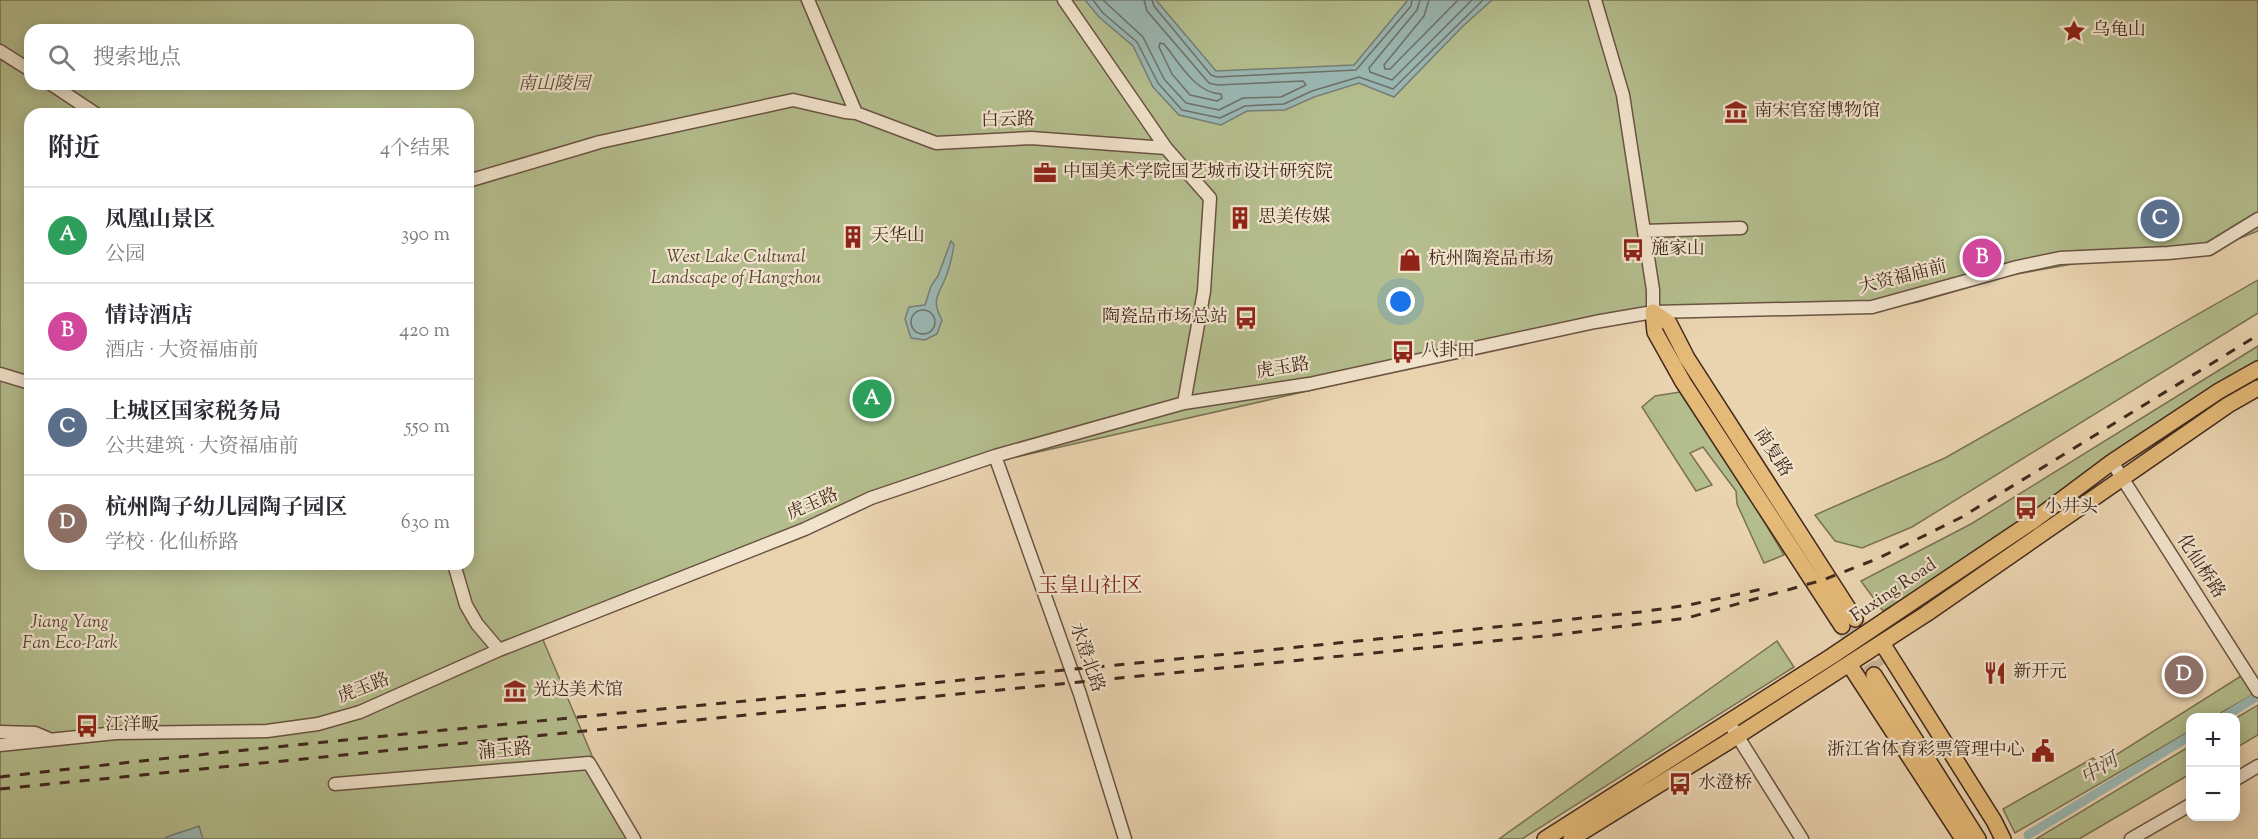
<!DOCTYPE html>
<html lang="zh">
<head>
<meta charset="utf-8">
<style>
  body { margin:0; font-family:"Sorts Mill Goudy","Noto Serif SC",serif; background:#f7f7f7; color:#2b2b33 }
  .controls { position:absolute; right:18px; bottom:18px; display:grid; overflow:hidden; border-radius:12px; box-shadow:0 3px 15px #0003 }
  .controls button { width:54px; height:54px; display:grid; place-items:center; padding:0; border:0; border-bottom:2px solid #e1e1e2; background:#fff; color:#2b2b33; font:30px sans-serif }
  .you { position:absolute; left:1401px; top:302px; width:21px; height:21px; margin:-15px; border:4px solid #fff; border-radius:50%; background:#1a73e8; box-shadow:0 0 0 9px #1a73e833 }
  .badge { display:grid; place-items:center; width:39px; height:39px; border-radius:50%; background:#8f2418; color:#fff; font-size:20px; font-weight:700 }
  .pin { position:absolute; translate:-50% -50%; border:3px solid #fff; box-shadow:0 2px 6px #0006 }
  .list { margin:0; padding:0; list-style:none }
  h2 { display:flex; justify-content:space-between; align-items:center; height:78px; margin:0; padding:0 24px; font-size:26px }
  h2 small { font-size:20px; font-weight:400; color:#7c7c81 }
  .list li { display:grid; grid-template-columns:39px 1fr auto; gap:18px; align-items:center; box-sizing:border-box; height:96px; padding:0 24px; border-top:2px solid #e1e1e2 }
  .list b { display:block; font-size:22px; white-space:nowrap }
  .list p { margin:0; font-size:20px; white-space:nowrap; color:#7c7c81 }
  .list em { font-size:20px; font-style:normal; color:#7c7c81 }
  .icon { flex:none; width:33px; height:33px; fill:none; stroke:currentColor; stroke-width:2; stroke-linecap:round; stroke-linejoin:round }
  .map { position:relative; flex:none; width:2258px; height:839px; overflow:hidden }
  .search { position:absolute; background:#fff; box-shadow:0 3px 15px #0003; left:24px; top:24px; width:450px; height:66px; display:flex; align-items:center; gap:15px; box-sizing:border-box; padding:0 21px; border-radius:18px; color:#7c7c81; font-size:22px }
  .panel { position:absolute; background:#fff; box-shadow:0 3px 15px #0003; left:24px; top:108px; width:450px; height:462px; border-radius:18px }
  .map>svg:first-child { display:block }
  .green { fill:#b4bd8d; stroke:#7a7255; stroke-width:1.5; fill-rule:evenodd }
  .water { fill:#9ab7b3; stroke:#767e77; stroke-width:1.5 }
  .lines { fill:none; stroke-linecap:round; stroke-linejoin:round }
  .shore { stroke:#6d7068; stroke-width:1.5 }
  .canal { stroke:#9ab7b3; stroke-width:9 }
  .major-tunnel { stroke:#c8b293; stroke-width:15; stroke-dasharray:15 8; stroke-linecap:butt }
  .minor-casing { stroke:#6a5342; stroke-width:15 }
  .major-casing { stroke:#40281d; stroke-width:18 }
  .minor { stroke:#f1e3cc; stroke-width:12 }
  .major { stroke:#e5ba78; stroke-width:15 }
  .rail { stroke:#40281d; stroke-width:3; stroke-dasharray:10 10; stroke-linecap:butt }
  .labels { text-anchor:middle; dominant-baseline:central; stroke-width:4.5; stroke-linejoin:round; paint-order:stroke }
  .poi-label { font-size:18px; fill:#40281d; stroke:#f1e3cc; text-anchor:start }
  .park-label { font-size:18px; font-style:italic; fill:#574633; stroke:#f1e3cc }
  .street-label { font-size:18px; fill:#40281d; stroke:#f1e3cc }
  .water-label { font-size:20px; font-style:italic; fill:#564c42; stroke:#f1e3cc }
  .quarter-label { font-size:21px; fill:#7a1f14; stroke:#f1e3cc }
</style>
</head>
<body>
<div class="map">
<svg width="2258" height="839" viewBox="0 0 2258 839">
  <rect width="100%" height="100%" fill="#ead4b0"/>
  <filter id="stains"><feTurbulence type="fractalNoise" baseFrequency=".00333" numOctaves="4"/><feColorMatrix values="0 0 0 0 .2 0 0 0 0 .09 0 0 0 0 .02 0 0 0 .5 -.17"/></filter>
  <radialGradient id="worn" r=".72"><stop offset=".6" stop-color="#630" stop-opacity="0"/><stop offset="1" stop-color="#630" stop-opacity=".3"/></radialGradient>
  <path class="green" d="M0,0H2258V231L2223,245L2084,262L2011,275L1918,302L1892,307L1679,313L1613,322L963,469L919,485L538,628L607,791L635,839H0ZM30,30H468V84H30ZM30,114H468V564H30Z
    M2258,280V313L1912,527L1862,548L1835,541L1815,515L1945,458Z
    M2258,346V381L1883,611L1861,581L1971,524Z
    M1686,391L1784,555L1764,563L1737,504L1736,491L1703,447L1690,453L1712,485L1696,491L1642,407L1655,396Z
    M1777,641L1794,667L1522,839H1499Z
    M2241,676L2254,694L2214,717L2190,718V731L2015,833L2003,809L2093,758L2100,765Z
    M2258,705V735L2236,748V718Z
    M2190,746V774L2079,839H2036Z"/>
  <path class="water" d="M1085,0H1156L1216,71L1354,65L1408,0H1492L1463,26L1394,97L1359,83L1314,97L1285,110L1247,111L1221,125L1179,115L1153,87L1133,46L1099,17Z
    M951,241L954,245C952,257 950,268 945,279C938,296 931,300 942,320L937,334L925,340L911,338L905,319L909,307L925,305L931,286L938,276Z
    M199,826L203,839H164C172,833 188,831 199,826Z"/>
  <g class="lines">
    <path class="shore" d="M1093,0L1103,13L1137,42L1158,83L1182,110L1220,118L1245,106L1284,104L1312,91L1359,77L1393,89L1483,0
      M1103,0L1143,37L1164,79L1186,103L1219,110L1243,98L1281,97L1306,85L1303,81L1217,85L1209,83L1147,11L1144,0
      M1152,0L1154,6L1211,75L1217,77L1356,70L1411,6L1412,0
      M1420,0L1417,10L1369,68L1370,72L1392,80L1472,0
      M1429,0L1424,16L1384,65L1385,69H1390L1458,0
      M1160,43L1164,44C1179,62 1195,93 1221,94L1222,98L1217,101L1190,95L1172,74L1159,47Z
      M911 322a12 12 0 1 1 24 0a12 12 0 1 1-24 0Z"/>
    <path class="canal" d="M2222,718L2258,696
      M2028,835L2190,736"/>
    <path class="major-tunnel" d="M1855,619L1884,664
      M1842,626L1874,675"/>
    <g class="minor-casing">
      <path id="minor" d="M808,0L856,113
        M1064,0L1166,148L1210,198L1204,291L1184,403
        M1595,0L1623,95L1653,290V312
        M0,51L30,70
        M51,84L96,114
        M468,181L600,142L793,100L845,112L856,113L936,143L1031,138L1166,148
        M1644,231L1741,228
        M0,374L30,383
        M995,456L1080,694L1125,839
        M2112,462L2258,691
        M454,564L466,605L477,624L499,650
        M1733,729L1802,839
        M0,732L35,733L49,739
        M0,745L116,733L267,731L318,724L360,712L499,650L805,529L871,498L995,456L1184,403L1309,384L1595,322L1653,312L1872,307L2017,267L2060,258L2168,253L2209,249L2258,219
        M2236,779L2258,766
        M335,784L589,763L634,839
        M2131,839L2190,805"/>
    </g>
    <g class="major-casing">
      <path id="major" d="M1653,312L1669,323L1687,358L1855,619
        M1653,312L1655,332L1683,382L1842,626
        M1882,643L1994,821L2003,839
        M1849,664L1963,839
        M1874,675L1978,839
        M1545,839L1832,656L2033,521L2112,462L2219,391L2258,369
        M1571,839L1739,735L1926,614L2228,405L2258,388"/>
    </g>
    <use href="#minor" class="minor"/>
    <use href="#major" class="major"/>
    <path class="rail" d="M0,777C203,753 406,734 610,714C953,681 1297,648 1640,612L1689,605L1762,589
      M0,789L1554,635L1687,618L1823,580L1879,558L1962,517L2258,335"/>
  </g>
  <defs>
    <g id="sight-bare" transform="scale(1.8)"><path d="M0-6L1.8-2.2L6-1.7L2.9 1.2L3.7 5.4L0 3.3L-3.7 5.4L-2.9 1.2L-6-1.7L-1.8-2.2Z" fill="#8f2418" stroke="#f1e3cc" stroke-width="2.5" paint-order="stroke"/></g>
    <g id="museum-bare" transform="scale(1.8)"><path d="M0-6L6-3V-2H-6V-3ZM-5-1h2V3h-2ZM-1-1h2V3h-2ZM3-1h2V3H3ZM-6 4H6V6H-6Z" fill="#8f2418" stroke="#f1e3cc" stroke-width="2.5" paint-order="stroke"/></g>
    <g id="office-bare" transform="scale(1.8)"><path d="M-6-3h4V-5.5h4V-3h4V5H-6ZM-1-4.5V-3h2v-1.5ZM-6 0V1H6V0Z" fill="#8f2418" stroke="#f1e3cc" stroke-width="2.5" paint-order="stroke"/></g>
    <g id="building-bare" transform="scale(1.8)"><path d="M-4-6H4V6H1V3H-1V6H-4ZM-2.5-4.3h1.7v1.8h-1.7ZM.8-4.3h1.7v1.8H.8ZM-2.5-1h1.7V.8h-1.7ZM.8-1h1.7V.8H.8Z" fill="#8f2418" stroke="#f1e3cc" stroke-width="2.5" paint-order="stroke"/></g>
    <g id="bus-bare" transform="scale(1.8)"><path d="M-5-6H5V4H4V6H2V4H-2V6H-4V4H-5ZM-3.5-4V0h7V-4ZM-3.5 1.2v1.5H-2V1.2ZM2 1.2v1.5H3.5V1.2Z" fill="#8f2418" stroke="#f1e3cc" stroke-width="2.5" paint-order="stroke"/></g>
    <g id="shop-bare" transform="scale(1.8)"><path d="M-5-2.5h2.3a2.7 3.5 0 0 1 5.4 0H5L5.5 6h-11ZM-1.5-2.5h3a1.5 2.3 0 0 0-3 0Z" fill="#8f2418" stroke="#f1e3cc" stroke-width="2.5" paint-order="stroke"/></g>
    <g id="restaurant-bare" transform="scale(1.8)"><path d="M-5-6h1v4h1v-4h1v4h1v-4h1v5L-1.5 .5V6h-2V.5L-5-1ZM5-6V6H3V1.5H1.5Q1.5-4 5-6Z" fill="#8f2418" stroke="#f1e3cc" stroke-width="2.5" paint-order="stroke"/></g>
    <g id="civic-bare" transform="scale(1.8)"><path d="M-.6-6.5H3V-4.5H.6V-3L4-1V1h2V6H-6V1h2V-1L-.6-3ZM-1.2 2.5V6h2.4V2.5Z" fill="#8f2418" stroke="#f1e3cc" stroke-width="2.5" paint-order="stroke"/></g>
  </defs>
  <g fill-rule="evenodd">
    <use href="#sight-bare" x="2074" y="31"/>
    <use href="#museum-bare" x="1736" y="112"/>
    <use href="#office-bare" x="1045" y="173"/>
    <use href="#building-bare" x="1240" y="218"/>
    <use href="#building-bare" x="853" y="237"/>
    <use href="#bus-bare" x="1633" y="250"/>
    <use href="#shop-bare" x="1410" y="260"/>
    <use href="#bus-bare" x="1246" y="318"/>
    <use href="#bus-bare" x="1403" y="352"/>
    <use href="#bus-bare" x="2026" y="508"/>
    <use href="#restaurant-bare" x="1995" y="673"/>
    <use href="#museum-bare" x="515" y="691"/>
    <use href="#bus-bare" x="87" y="726"/>
    <use href="#civic-bare" x="2043" y="751"/>
    <use href="#bus-bare" x="1680" y="784"/>
  </g>
  <g class="labels">
    <g class="poi-label">
      <text x="2092" y="31">乌龟山</text>
      <text x="1754" y="112">南宋官窑博物馆</text>
      <text x="1063" y="173">中国美术学院国艺城市设计研究院</text>
      <text x="1258" y="218">思美传媒</text>
      <text x="871" y="237">天华山</text>
      <text x="1651" y="250">施家山</text>
      <text x="1428" y="260">杭州陶瓷品市场</text>
      <text x="1228" y="318" text-anchor="end">陶瓷品市场总站</text>
      <text x="1421" y="352">八卦田</text>
      <text x="2044" y="508">小井头</text>
      <text x="2013" y="673">新开元</text>
      <text x="533" y="691">光达美术馆</text>
      <text x="105" y="726">江洋畈</text>
      <text x="2025" y="751" text-anchor="end">浙江省体育彩票管理中心</text>
      <text x="1698" y="784">水澄桥</text>
    </g>
    <g class="park-label">
      <text x="554" y="85">南山陵园</text>
      <text x="736" y="258">West Lake Cultural<tspan x="736" dy="21">Landscape of Hangzhou</tspan></text>
      <text x="70" y="623">Jiang Yang<tspan x="70" dy="21">Fan Eco-Park</tspan></text>
    </g>
    <g class="street-label">
      <text transform="translate(1008 121) rotate(-1)">白云路</text>
      <text transform="translate(1903 278) rotate(-14)">大资福庙前</text>
      <text transform="translate(1283 369) rotate(-9)">虎玉路</text>
      <text transform="translate(1772 453) rotate(57)">南复路</text>
      <text transform="translate(813 505) rotate(-23)">虎玉路</text>
      <text transform="translate(2200 567) rotate(57)">化仙桥路</text>
      <text transform="translate(1894 591) rotate(-34)">Fuxing Road</text>
      <text transform="translate(1086 658) rotate(71)">水澄北路</text>
      <text transform="translate(364 689) rotate(-21)">虎玉路</text>
      <text transform="translate(505 752) rotate(-5)">浦玉路</text>
    </g>
    <g class="water-label">
      <text transform="translate(2100 770) rotate(-31)">中河</text>
    </g>
    <g class="quarter-label">
      <text x="1090" y="587">玉皇山社区</text>
    </g>
  </g>
  <rect width="100%" height="100%" filter="url(#stains)"/>
  <rect width="100%" height="100%" fill="url(#worn)"/>
</svg>
<div class="controls">
<button>+</button>
<button>−</button>
</div>
<div class="you"></div>
<div class="pin badge" style="left:872px;top:399px;background:#2e9e5b">A</div>
<div class="pin badge" style="left:1982px;top:258px;background:#d1479c">B</div>
<div class="pin badge" style="left:2160px;top:219px;background:#5c6f8a">C</div>
<div class="pin badge" style="left:2184px;top:675px;background:#8d6e63">D</div>
<div class="search"><svg class="icon" aria-label="search" viewBox="0 0 24 24"><circle cx="10" cy="10" r="6"/><path d="M15 15l6 6"/></svg>搜索地点</div>
<section class="panel">
<h2>附近<small>4个结果</small></h2>
<ul class="list">
<li><span class="badge" style="background:#2e9e5b">A</span><div><b>凤凰山景区</b><p>公园</p></div><em>390 m</em></li>
<li><span class="badge" style="background:#d1479c">B</span><div><b>情诗酒店</b><p>酒店 · 大资福庙前</p></div><em>420 m</em></li>
<li><span class="badge" style="background:#5c6f8a">C</span><div><b>上城区国家税务局</b><p>公共建筑 · 大资福庙前</p></div><em>550 m</em></li>
<li><span class="badge" style="background:#8d6e63">D</span><div><b>杭州陶子幼儿园陶子园区</b><p>学校 · 化仙桥路</p></div><em>630 m</em></li>
</ul>
</section>
</div>
</body>
</html>
